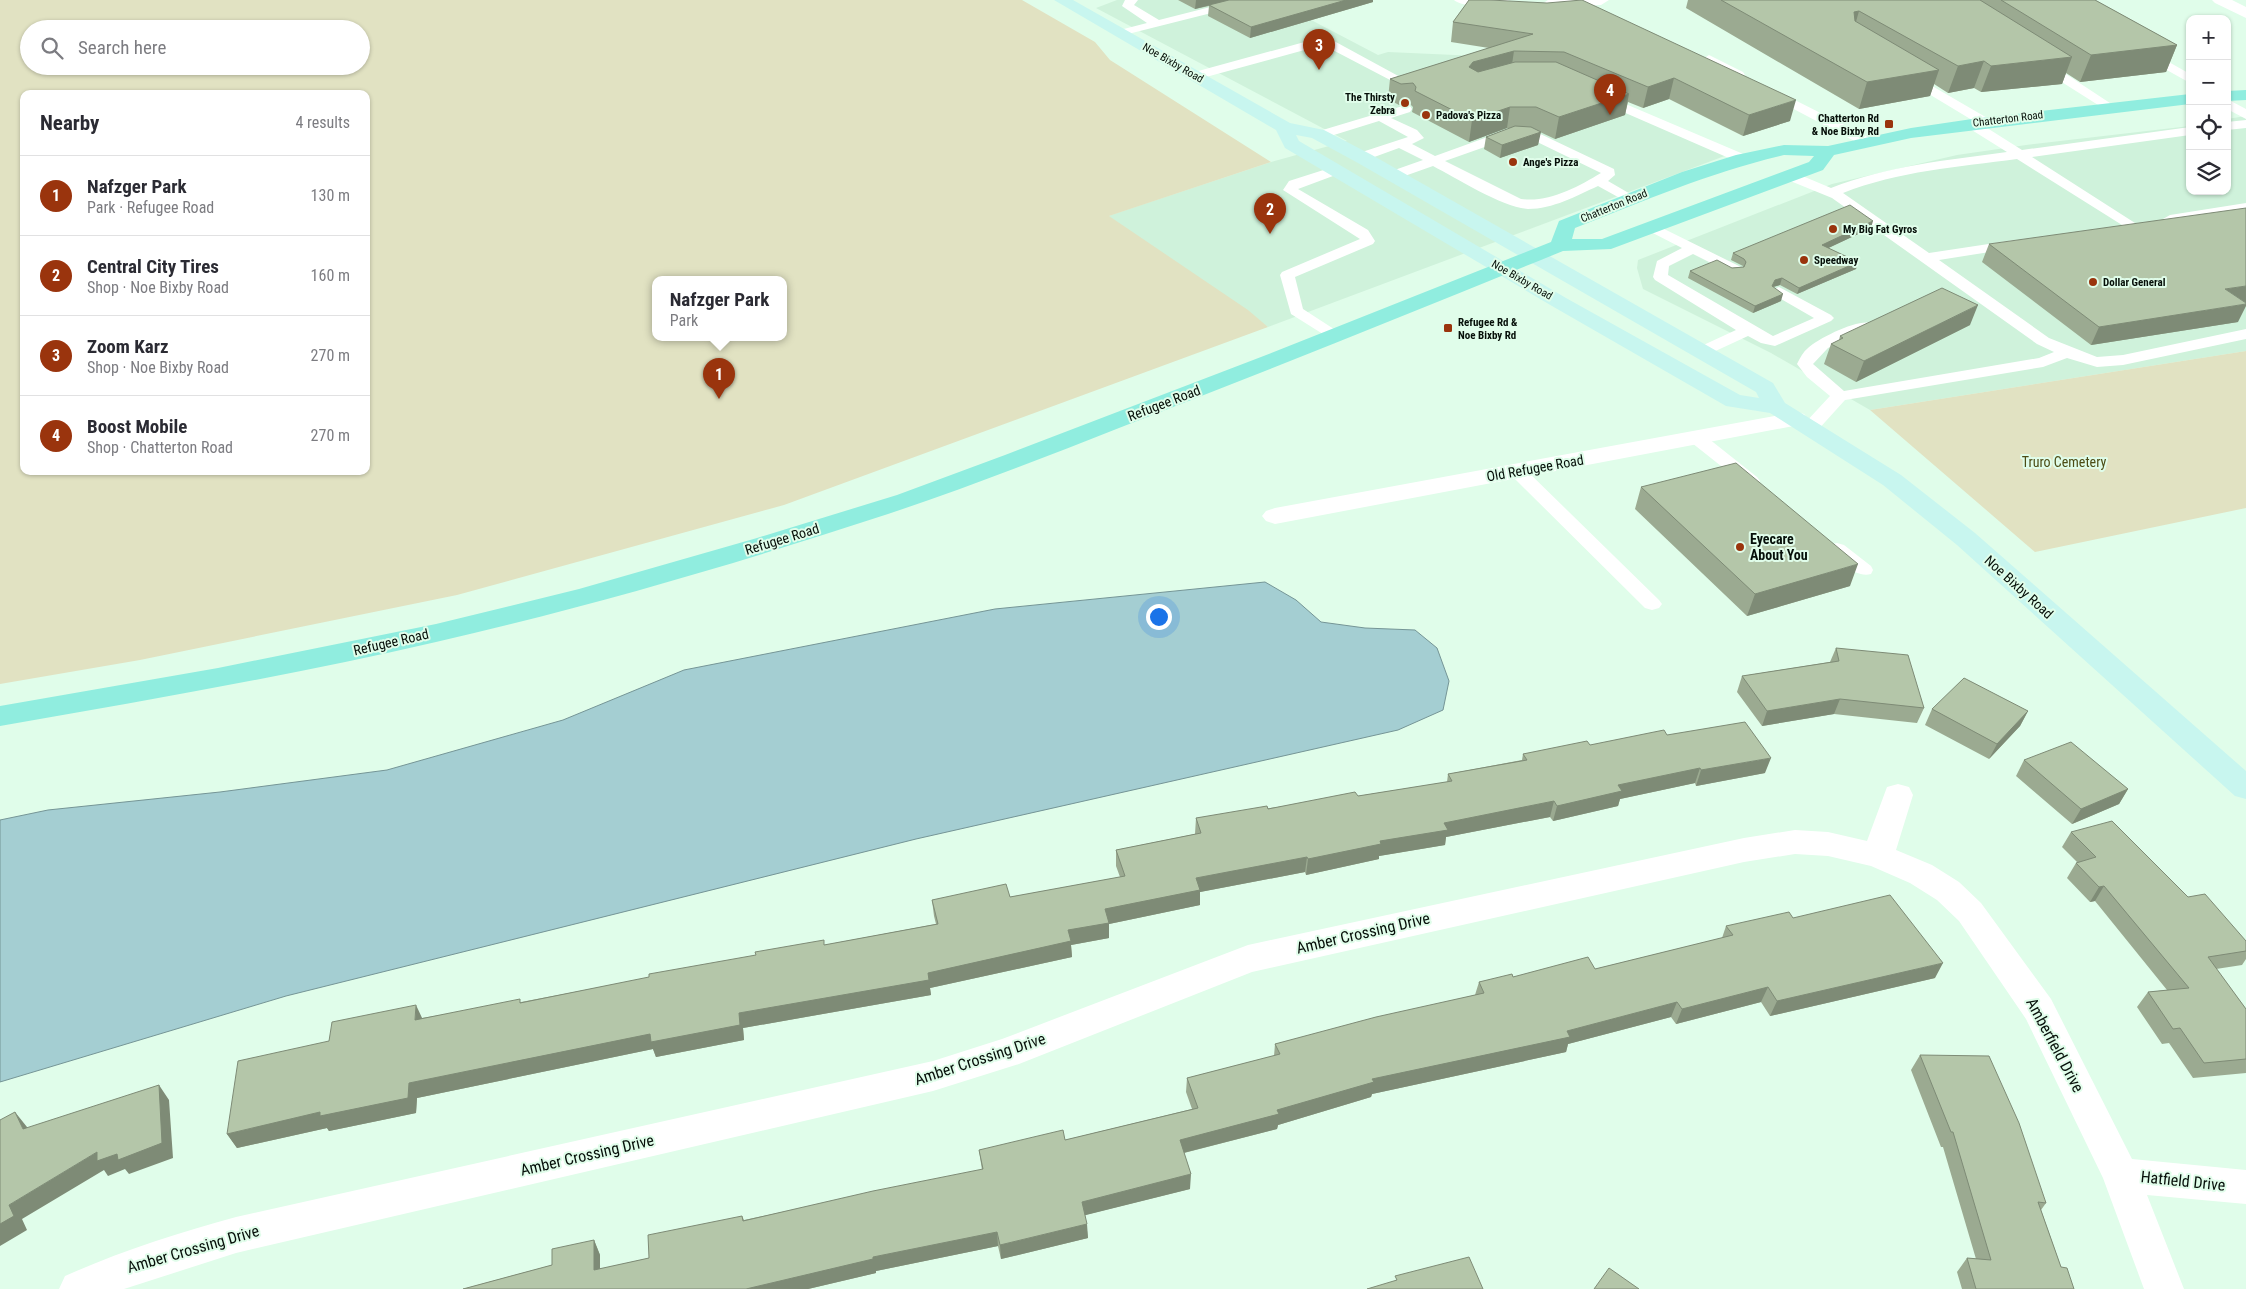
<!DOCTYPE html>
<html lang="en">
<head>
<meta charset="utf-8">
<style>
  body { margin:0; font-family:"Roboto Condensed",sans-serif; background:#f2f2f3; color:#2b2b33 }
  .controls { position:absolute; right:15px; top:15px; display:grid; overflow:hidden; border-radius:10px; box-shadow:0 1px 4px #0004 }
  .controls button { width:45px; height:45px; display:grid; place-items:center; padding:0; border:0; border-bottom:1px solid #e1e1e2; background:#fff; color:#2b2b33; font:25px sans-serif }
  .you { position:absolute; left:1158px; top:616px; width:18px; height:18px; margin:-12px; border:4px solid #fff; border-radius:50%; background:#1a73e8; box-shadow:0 0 0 8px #1a73e833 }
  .badge { display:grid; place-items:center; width:32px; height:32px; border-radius:50%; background:#9a340d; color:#fff; font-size:16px; font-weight:700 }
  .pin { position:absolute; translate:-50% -41px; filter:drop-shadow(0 1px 2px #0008) }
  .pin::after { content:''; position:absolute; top:26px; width:18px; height:15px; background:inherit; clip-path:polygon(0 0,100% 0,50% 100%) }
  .popup { position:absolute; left:652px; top:276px; width:135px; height:65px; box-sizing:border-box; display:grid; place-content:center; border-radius:10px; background:#fff; filter:drop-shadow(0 1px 4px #0005); font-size:16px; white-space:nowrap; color:#7c7c81 }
  .popup b { font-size:19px; color:#2b2b33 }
  .popup::after { content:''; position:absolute; left:50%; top:100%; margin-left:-10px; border:10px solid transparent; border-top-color:#fff }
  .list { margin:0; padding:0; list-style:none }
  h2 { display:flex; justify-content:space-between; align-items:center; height:65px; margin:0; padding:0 20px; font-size:21px }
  h2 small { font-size:16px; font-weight:400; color:#7c7c81 }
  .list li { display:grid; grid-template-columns:32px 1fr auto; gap:15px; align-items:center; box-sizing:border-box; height:80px; padding:0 20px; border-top:1px solid #e1e1e2 }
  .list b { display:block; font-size:19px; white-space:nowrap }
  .list p { margin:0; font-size:16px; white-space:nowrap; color:#7c7c81 }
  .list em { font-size:16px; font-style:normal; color:#7c7c81 }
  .icon { flex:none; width:28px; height:28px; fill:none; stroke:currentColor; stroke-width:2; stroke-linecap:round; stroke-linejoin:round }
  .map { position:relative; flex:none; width:2246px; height:1289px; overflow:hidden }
  .search { position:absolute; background:#fff; box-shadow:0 1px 4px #0004; left:20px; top:20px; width:350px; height:55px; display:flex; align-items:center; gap:12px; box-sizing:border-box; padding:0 18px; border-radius:28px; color:#7c7c81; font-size:19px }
  .panel { position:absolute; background:#fff; box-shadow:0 1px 4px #0004; left:20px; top:90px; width:350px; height:385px; border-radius:10px }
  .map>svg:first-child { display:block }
  .built { fill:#cff2db }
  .green { fill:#e1e2c2; fill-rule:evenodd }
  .water { fill:#a4ced2; stroke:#759596 }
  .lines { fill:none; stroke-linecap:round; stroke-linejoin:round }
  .lane { fill:#fff; fill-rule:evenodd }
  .street { fill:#fff; fill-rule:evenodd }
  .secondary { fill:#c8f6ef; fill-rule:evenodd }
  .primary { fill:#90eddf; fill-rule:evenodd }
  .wall { fill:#9baa91 }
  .shaded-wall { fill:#7e8b76 }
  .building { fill:#b4c6a9; stroke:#7e8b76 }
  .poi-dot { fill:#9a340d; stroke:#e0fdea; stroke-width:2 }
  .labels { text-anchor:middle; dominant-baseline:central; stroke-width:4; stroke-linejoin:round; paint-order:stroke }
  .far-street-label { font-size:11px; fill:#060f09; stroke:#e0fdea }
  .far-poi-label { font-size:11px; font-weight:bold; fill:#060f09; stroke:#e0fdea; text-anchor:start }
  .street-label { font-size:14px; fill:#060f09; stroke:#e0fdea }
  .park-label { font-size:14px; fill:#4c4c15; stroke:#e0fdea }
  .poi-label { font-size:14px; font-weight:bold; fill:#060f09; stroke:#e0fdea; text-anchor:start }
  .near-street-label { font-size:16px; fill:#060f09; stroke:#e0fdea }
</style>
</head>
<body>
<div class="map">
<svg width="2246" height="1289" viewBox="0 0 2246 1289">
  <rect width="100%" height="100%" fill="#e0fdea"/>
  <path class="built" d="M1117,0H1273L1378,55L1388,52L1500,57L1730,154L1268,327L1108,216L1271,162L1347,141L1096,8Z
    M2246,116V351L1870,410L1771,353L1643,289L1637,268L1638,260L1832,184L1957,155L2026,145L2190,126V191H2227V119Z"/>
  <path class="green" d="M0,0H1022L1095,42L1110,60L1271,162L1109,216L1248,310L1268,327L784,505L457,595L140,660L0,684ZM29,29H361V66H29ZM24,94H366V471H24ZM783,280V338H655V280Z
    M2246,351V508L2035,552L1870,410Z"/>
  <path class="water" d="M1265,582L1296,600L1321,622L1365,628L1415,630L1437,648L1449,681L1443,710L1398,730L916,839L286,996L0,1082V820L48,810L220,792L387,770L563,720L684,670L995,609Z"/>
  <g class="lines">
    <path class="lane" d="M1138,0L1134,5L1159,20L1238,0H1257L1255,2L1124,35H1116V31L1147,23L1122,6L1125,0Z
      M1319,38L1334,41L1402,78L1396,82L1392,81L1327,47L1319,46L1195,80L1189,76L1191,73Z
      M2144,48L2190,74V83L2140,55L2138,52Z
      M1709,55L1743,72L1745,75L1739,79L1735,78L1705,62L1703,59Z
      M2042,60L2046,61L2116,107L2114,110H2106L2038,67L2036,64L2038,61Z
      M1908,72L1989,119L1990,122L1989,125L1984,126L2022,150L2190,127V135L2032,157L2135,223L2137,226L2130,230L2017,159C1959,167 1898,171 1843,193L1929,253L2015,240L2020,241L2022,244L2015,248L1939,260L2049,338L2097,357L2123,355L2246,329V339L2123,365L2097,367L2067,358L2043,367L1845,400L1816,432H1804L1801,428L1804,424L1830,396L1807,377L1797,364C1800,358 1803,352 1808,348C1819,338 1857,319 1871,323L1873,326L1871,329L1828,348L1813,364L1844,391L2039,358L2054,352L2037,344L1832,198L1783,178L1781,175L1788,171L1793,172L1831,188C1887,166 1948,160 2007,152L1967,127L1966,124L1972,120L1904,79L1902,76L1904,73Z
      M1771,88L1872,139L1874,142L1867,146L1862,145L1767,95L1765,92Z
      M1602,94L1748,156L1750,159L1748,162H1738L1598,101L1596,98L1598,95Z
      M2227,99L2246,109V119L2227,109Z
      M1406,105L1410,106L1412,109L1410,112L1391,118L1417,130L1424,138L1412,144L1435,156L1507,130H1532L1614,169L1615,175L1608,181L1639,199L1637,202H1627L1598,186C1576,196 1553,209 1528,209C1504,208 1456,178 1433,166L1399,178H1389L1387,175L1389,172L1423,160L1399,148L1366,160H1356L1354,157L1356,154L1408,137L1379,121L1321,139L1314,135L1316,132ZM1513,137L1529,138L1601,173C1578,187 1548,203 1521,199L1445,161Z
      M2246,120V128L2227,130V122Z
      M1336,166L1343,170L1341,173L1298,189L1368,230L1375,241L1373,244L1295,277L1303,309L1340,333L1342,336L1334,341L1291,314L1280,275L1282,272L1360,239L1283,190L1289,181Z
      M2246,203V211L2170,223L2163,219L2170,215Z
      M1652,223L1741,267L1743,270L1741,273H1731L1693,254L1669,266L1668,275L1773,336L1814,318L1774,295L1771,292L1774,289L1779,287L1831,315L1834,318L1831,321L1775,346L1761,343L1748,336L1709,354H1697L1695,351L1697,348L1736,330L1655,280L1653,277L1657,261L1682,248L1647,230L1645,227L1647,224Z
      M1698,434L1704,435L1757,477L1760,481L1757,485H1745L1692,443L1689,439L1692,435Z
      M1517,466L1523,467L1659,600L1662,604L1659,608L1652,610L1645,608L1511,475L1508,471L1511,467Z
      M1837,543L1844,545L1871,566L1873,570L1871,574C1855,578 1842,562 1830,553L1828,549L1830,545Z"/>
    <path class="street" d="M1454,0H1508L1513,4C1507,11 1460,7 1454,0Z
      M1548,0H1609L1601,5L1543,8L1540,5Z
      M2212,0H2232L2246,7V18L2215,3Z
      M1796,412L1804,414L1808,419L1804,424L1275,524L1266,521L1262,516L1266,511L1275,508Z
      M1898,784L1909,787L1913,795L1896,850L1932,865L1959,882L1981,903L2051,999L2132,1159L2246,1170V1204L2147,1195L2184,1289H2144L2103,1178L2026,1019L1959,921L1937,900L1910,883L1871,866L1828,856L1795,854L1744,862L1252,972L1019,1064L933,1091L236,1253L124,1289H59L65,1276C121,1251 178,1233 236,1217L933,1061L1002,1039L1248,945L1744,838L1795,830L1828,832L1867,841L1887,787Z"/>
    <path class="secondary" d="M1054,0H1073L1290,123L1324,130L1372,155L1773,383L1785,403L1901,475L1975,533L2246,771V799L2235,796L1957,545L1883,485L1770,413L1726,406L1552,306L1285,148L1276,130ZM1296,135L1312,138L1358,163L1756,392L1759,398L1740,395L1566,298L1299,141Z"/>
    <path class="primary" d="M2246,90V100L2227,101V91Z
      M2190,94V104L1911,138L1834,155L1823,170L1611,249L1563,251C1415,311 1268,371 1119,428C1043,458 966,488 888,514C739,563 589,607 436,642C292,675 146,701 0,726V706L218,668L436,624L579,589L757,538L897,495L1005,455L1261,357L1551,242L1559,221L1682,172L1736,155L1784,145L1828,146L1911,128L1972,119ZM1784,155L1814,156L1809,162L1602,239H1572L1575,228C1644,201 1711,172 1784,155Z"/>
  </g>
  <path class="wall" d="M1178,0H1373V2L1250,38L1208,16L1209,6L1195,9Z
    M1469,0L1790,121L1743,136L1669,99L1643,108L1628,102L1625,115L1555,139L1540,132L1538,145L1500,158L1484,149L1486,137L1510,128H1507L1469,142L1412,112L1413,107L1410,104L1399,105L1388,99L1390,79L1489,48L1451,42L1453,22Z
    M1688,0H2095L2177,45L2166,72L2080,82L2066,73L2062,84L1981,92L1974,88L1948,93L1934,84L1930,96L1859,109L1686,8Z
    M1871,228L1828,248L1858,262L1856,269L1797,294L1780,285L1773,287L1781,301L1753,313L1688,278L1690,271L1743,267V266L1731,260L1733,253Z
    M1989,244L2238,322L2091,345L1982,262Z
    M1970,325L1856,382L1824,364L1831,344L1839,340L1840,336Z
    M1641,487L1850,586L1747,616L1635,509Z
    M1836,648L1924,708L1917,723L1834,714L1762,726L1737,692L1742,676L1830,662Z
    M1932,709L2028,711L2020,726L1989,759L1925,725Z
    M1667,735L1765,773L1696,786L1695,783L1620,799L1618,806L1553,821L1550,817L1446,837L1445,845L1379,856V859L1306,875L1305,872L1200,892V905L1109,924V938L1071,945L1072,957L930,988L931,995L743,1028L744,1040L656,1057L653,1049L417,1098L416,1113L329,1131L327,1128L237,1148L227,1134L329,1041L422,1018L521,1002L936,924L934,916L932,900L1010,897L1120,877L1116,866V850L1195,834L1196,818L1358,796L1447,782L1448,774L1522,760L1523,754Z
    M2024,760L2128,789L2119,804L2072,824L2016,776Z
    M2071,832L2188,897L2246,941V959L2242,965L2216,969L2246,1009V1073L2193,1078L2169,1043L2162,1044L2137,1007L2148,992L2167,990L2095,901L2090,902L2067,878L2076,863H2078L2062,847Z
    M1793,918L1935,978L1770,1016L1761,1002L1676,1024L1671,1017L1568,1044L1566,1052L1372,1094L1371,1097L1278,1125L1277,1129L1184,1153L1190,1189L1085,1215L1088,1238L1001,1259L998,1246L876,1271V1273L808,1289H463L552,1265L594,1240L600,1255V1269L649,1258L742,1216L744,1220L982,1170L979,1150L1065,1140L1192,1109L1186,1092L1187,1078L1274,1056L1275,1044L1475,995L1479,982L1513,977L1595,969L1722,938L1726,926Z
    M1920,1055L2046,1203L2041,1210L2061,1267L2074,1289H1962L1957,1272L1967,1258L1976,1259L1943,1147H1941L1911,1070Z"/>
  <path class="shaded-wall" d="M1196,0H1230L1195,9Z
    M1346,0H1373V2L1250,38L1251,27Z
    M1859,11L1852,36L1854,12Z
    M2177,45L2166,72L2080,82L2091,55Z
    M1514,51L1511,71L1466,87L1469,67L1473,62Z
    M2072,57L2062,84L1981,92L1991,66Z
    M1984,61L1974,88L1948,93L1958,66Z
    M1939,70L1930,96L1859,109L1867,82Z
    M1674,78L1669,99L1643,108L1648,87Z
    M1629,94L1625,115L1555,139L1559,117Z
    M1796,100L1790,121L1743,136L1749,115Z
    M1510,107L1507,128L1469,142L1472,120Z
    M1541,132L1538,145L1500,158L1502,145Z
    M1873,221L1871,228L1820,252L1822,245Z
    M1858,262L1856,269L1797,294L1799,288Z
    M1782,278L1780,285L1773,287L1772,286L1775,280Z
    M2246,286V303L2225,289Z
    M1783,294L1781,301L1753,313L1755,306Z
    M2246,304V306L2238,322L2091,345L2099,327Z
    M1978,305L1970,325L1856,382L1864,361Z
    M1858,564L1850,586L1747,616L1755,594Z
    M1840,699L1834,714L1762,726L1767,711Z
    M2028,711L2020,726L1989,759L1997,744Z
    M1771,758L1765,773L1696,786L1701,770Z
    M1700,768L1695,783L1620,799L1618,806L1553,821L1557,806L1618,785Z
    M2128,789L2119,804L2072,824L2081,809Z
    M1554,801L1550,817L1446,837L1445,845L1379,856V859L1306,875L1308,859L1380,841L1444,823Z
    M1307,857L1305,872L1200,892V905L1109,924V938L1071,945L1072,957L930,988L931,995L743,1028L744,1040L656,1057L653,1049L417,1098L416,1113L329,1131L327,1128L237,1148L227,1134L320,1112L409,1083L928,973L1068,930L1105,909L1196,878Z
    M2104,886L2095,901L2090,902L2099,887Z
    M1943,963L1935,978L1770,1016L1777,1001Z
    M1768,987L1761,1002L1676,1024L1682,1009Z
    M1677,1002L1671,1017L1568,1044L1566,1052L1372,1094L1371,1097L1278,1125L1277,1129L1179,1154L1180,1140L1277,1110L1372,1079L1567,1031Z
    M416,1005L423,1020H415Z
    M159,1085L169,1100L173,1158L129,1174L125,1169L108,1176L104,1170L22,1219L27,1230L0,1246V1224L9,1205L97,1152L117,1154Z
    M15,1112L27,1127L35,1144L23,1129Z
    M1191,1174L1190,1189L1082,1216V1202Z
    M1087,1224L1088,1238L1001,1259L1000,1245Z
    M997,1232L998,1246L876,1271V1273L808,1289H746L873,1257Z
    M594,1240L600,1255V1284L594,1270Z"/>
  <path class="building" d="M1229,0H1346L1251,27L1209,5Z
    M1469,0H1490L1547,3L1582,0L1796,100L1749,115L1674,78L1648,87L1564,52L1514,51L1473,62L1469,67L1478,72L1515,62H1556L1629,94L1559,117L1536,107H1510L1472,120L1415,91L1416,87L1413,83L1401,84L1390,79L1533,34L1453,22Z
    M1721,0H1980L2072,57L1991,66L1984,61L1958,66L1859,11L1854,12L1855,21L1939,70L1867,82Z
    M2001,0H2095L2177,45L2091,55Z
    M1515,126L1531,127L1541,132L1502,145L1486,137Z
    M1850,205L1873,221L1822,245L1858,262L1799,288L1782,278L1775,280L1772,286L1783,294L1755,306L1690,271L1717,260L1732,268L1744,267L1746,262L1744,259L1733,253Z
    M2246,208V286L2225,289L2246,303V304L2099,327L1989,244Z
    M1942,288L1978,305L1864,361L1831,344L1843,338L1840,336Z
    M1736,463L1858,564L1755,594L1641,487Z
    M1836,648L1908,655L1924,708L1840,699L1767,711L1742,676L1839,661Z
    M1964,678L2028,711L1997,744L1932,709Z
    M1745,722L1771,758L1701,770L1700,768L1618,785L1622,791L1557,806L1554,801L1444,823L1448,830L1380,841L1381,844L1308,859L1307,857L1196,878L1200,890L1105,909L1109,923L1068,930L1071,941L928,973L929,980L739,1013L740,1025L651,1042L650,1034L409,1083L408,1098L320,1116V1112L227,1134L238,1061L329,1041L332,1022L416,1005L415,1020L520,999V1003L649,977V974L756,955L755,952L824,940V945L938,924L932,900L1006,884L1010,897L1125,876L1116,850L1201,833L1196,818L1267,806L1268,809L1355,792L1358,796L1452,781L1448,774L1527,760L1523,754L1587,741L1590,745L1664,730L1667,735Z
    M2071,742L2128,789L2081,809L2024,760Z
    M2112,821L2188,897L2205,894L2246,941V951L2208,957L2246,1009V1059L2204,1063L2180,1028L2173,1029L2148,992L2189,988L2104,886L2099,887L2076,863L2096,857L2071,832Z
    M1890,895L1943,963L1777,1001L1768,987L1682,1009L1677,1002L1567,1031L1570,1037L1372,1079L1374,1082L1277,1110L1279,1114L1180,1140L1191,1174L1082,1202L1087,1224L1000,1245L997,1232L873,1257V1259L746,1289H463L552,1265V1249L594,1240V1270L649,1258L648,1235L742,1216L743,1221L873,1191L983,1169L979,1150L1063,1130L1065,1140L1198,1108L1187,1078L1280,1054L1275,1044L1376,1017L1484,993L1479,982L1512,974L1513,977L1588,957L1595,969L1733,935L1726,926L1789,912L1793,918Z
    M1920,1055L1989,1056L2019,1123L2046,1203L2038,1202L2061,1267L2067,1268L2074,1289H1976L1967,1258L1991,1260L1953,1132H1951Z
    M159,1085L162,1143L118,1160L117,1154L97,1161V1152L9,1205L14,1216L0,1224V1120L15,1112L23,1129Z
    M1469,1257L1483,1289H1367L1397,1280L1395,1276Z
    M1609,1268L1639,1289H1594Z"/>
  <g class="poi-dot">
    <circle cx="1405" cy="103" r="5"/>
    <circle cx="1426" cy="115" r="5"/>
    <rect x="1884" y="119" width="10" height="10" rx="2.5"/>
    <circle cx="1513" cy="162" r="5"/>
    <circle cx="1833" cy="229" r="5"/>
    <circle cx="1804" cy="260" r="5"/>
    <circle cx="2093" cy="282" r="5"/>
    <rect x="1443" y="323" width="10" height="10" rx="2.5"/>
    <circle cx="1740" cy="547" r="5"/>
  </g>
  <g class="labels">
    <g class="far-street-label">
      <text transform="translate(1173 63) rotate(30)">Noe Bixby Road</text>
      <text transform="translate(2008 119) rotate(-7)">Chatterton Road</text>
      <text transform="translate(1614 206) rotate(-22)">Chatterton Road</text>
      <text transform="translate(1522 280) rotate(30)">Noe Bixby Road</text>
    </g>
    <g class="far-poi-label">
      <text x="1395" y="97" text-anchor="end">The Thirsty<tspan x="1395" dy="13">Zebra</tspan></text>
      <text x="1436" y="115">Padova's Pizza</text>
      <text x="1879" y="118" text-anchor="end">Chatterton Rd<tspan x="1879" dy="13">&amp; Noe Bixby Rd</tspan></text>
      <text x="1523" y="162">Ange's Pizza</text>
      <text x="1843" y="229">My Big Fat Gyros</text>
      <text x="1814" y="260">Speedway</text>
      <text x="2103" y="282">Dollar General</text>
      <text x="1458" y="322">Refugee Rd &amp;<tspan x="1458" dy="13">Noe Bixby Rd</tspan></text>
    </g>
    <g class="street-label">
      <text transform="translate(1164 403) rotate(-21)">Refugee Road</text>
      <text transform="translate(1535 468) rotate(-10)">Old Refugee Road</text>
      <text transform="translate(782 539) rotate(-17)">Refugee Road</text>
      <text transform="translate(2019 587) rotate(42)">Noe Bixby Road</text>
      <text transform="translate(391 642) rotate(-13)">Refugee Road</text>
    </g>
    <g class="park-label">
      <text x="2064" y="462">Truro Cemetery</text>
    </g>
    <g class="poi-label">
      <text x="1750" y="539">Eyecare<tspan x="1750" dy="16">About You</tspan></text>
    </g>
    <g class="near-street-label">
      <text transform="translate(1363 933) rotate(-13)">Amber Crossing Drive</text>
      <text transform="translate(2055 1045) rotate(62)">Amberfield Drive</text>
      <text transform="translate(980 1059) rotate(-18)">Amber Crossing Drive</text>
      <text transform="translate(587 1155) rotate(-13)">Amber Crossing Drive</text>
      <text transform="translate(2183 1181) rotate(6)">Hatfield Drive</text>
      <text transform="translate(193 1249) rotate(-16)">Amber Crossing Drive</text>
    </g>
  </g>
</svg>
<div class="controls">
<button>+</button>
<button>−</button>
<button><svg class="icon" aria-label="locate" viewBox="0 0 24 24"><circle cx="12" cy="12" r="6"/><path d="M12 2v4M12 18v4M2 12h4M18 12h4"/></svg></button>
<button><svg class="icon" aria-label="layers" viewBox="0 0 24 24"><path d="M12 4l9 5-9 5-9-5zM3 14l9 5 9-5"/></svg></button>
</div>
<div class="you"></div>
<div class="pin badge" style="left:719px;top:399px">1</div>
<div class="popup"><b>Nafzger Park</b>Park</div>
<div class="pin badge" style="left:1270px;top:234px">2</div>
<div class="pin badge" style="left:1319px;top:70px">3</div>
<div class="pin badge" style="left:1610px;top:115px">4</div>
<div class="search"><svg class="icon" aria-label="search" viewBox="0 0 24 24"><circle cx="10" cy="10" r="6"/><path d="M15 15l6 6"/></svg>Search here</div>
<section class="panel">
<h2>Nearby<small>4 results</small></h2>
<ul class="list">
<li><span class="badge">1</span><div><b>Nafzger Park</b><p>Park · Refugee Road</p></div><em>130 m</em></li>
<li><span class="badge">2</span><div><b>Central City Tires</b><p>Shop · Noe Bixby Road</p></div><em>160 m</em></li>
<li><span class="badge">3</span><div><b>Zoom Karz</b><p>Shop · Noe Bixby Road</p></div><em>270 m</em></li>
<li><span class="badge">4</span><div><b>Boost Mobile</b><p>Shop · Chatterton Road</p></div><em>270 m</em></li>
</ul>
</section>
</div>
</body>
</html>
